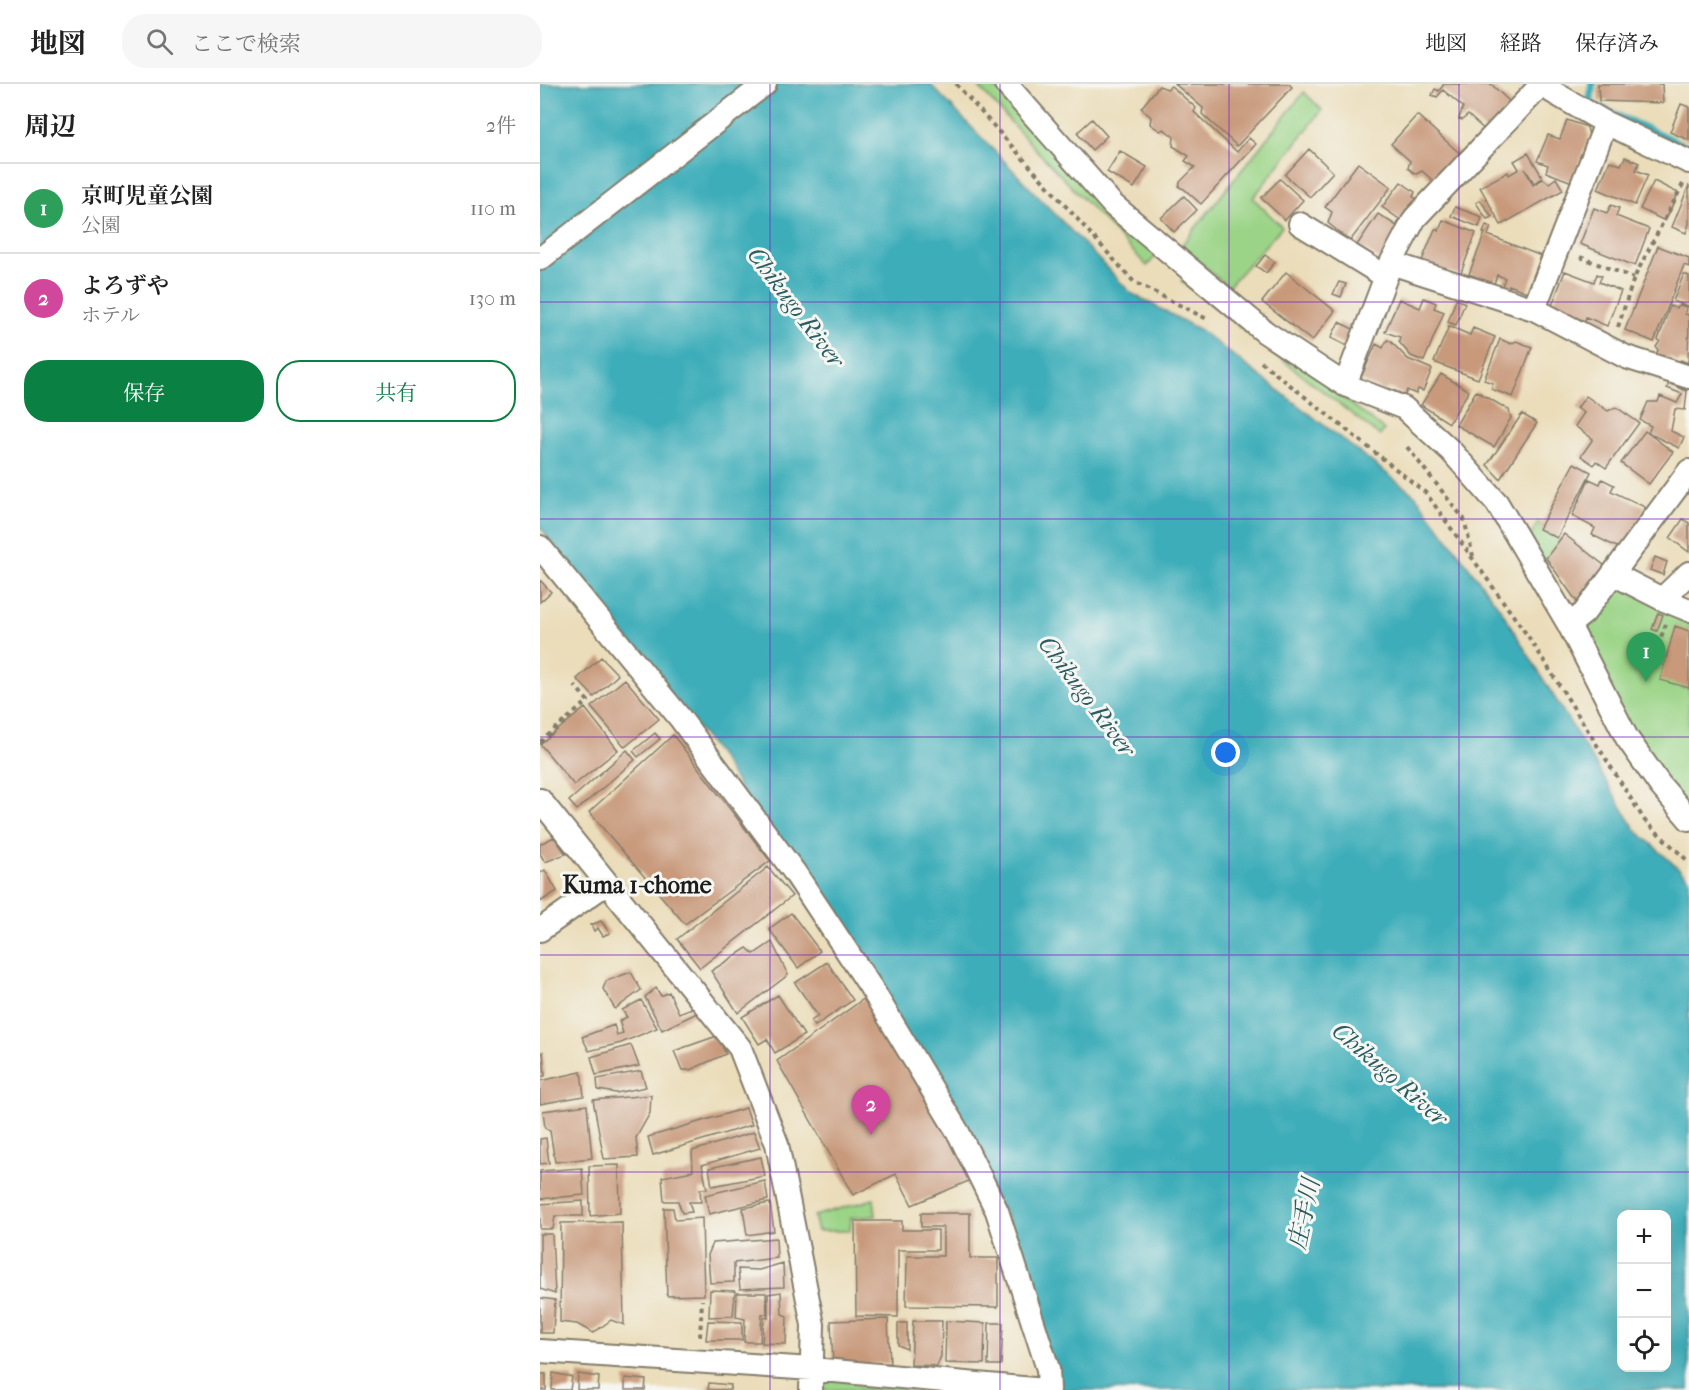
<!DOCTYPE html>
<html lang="ja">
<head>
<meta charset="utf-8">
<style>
  body { margin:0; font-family:"IM FELL French Canon","Noto Serif JP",serif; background:#f6f6f6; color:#222 }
  .controls { position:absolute; right:18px; bottom:18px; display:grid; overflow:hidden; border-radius:12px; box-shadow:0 6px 24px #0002 }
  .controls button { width:54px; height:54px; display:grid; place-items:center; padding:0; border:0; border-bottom:2px solid #e0e0e0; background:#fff; color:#222; font:30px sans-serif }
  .you { position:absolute; left:686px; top:669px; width:21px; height:21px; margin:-15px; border:4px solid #fff; border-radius:50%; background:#1a73e8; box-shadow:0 0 0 9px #1a73e833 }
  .badge { display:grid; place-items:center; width:39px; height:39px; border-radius:50%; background:#0b8043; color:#fff; font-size:20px; font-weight:700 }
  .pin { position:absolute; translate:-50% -50px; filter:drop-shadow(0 2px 3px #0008) }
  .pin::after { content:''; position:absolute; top:32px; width:21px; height:18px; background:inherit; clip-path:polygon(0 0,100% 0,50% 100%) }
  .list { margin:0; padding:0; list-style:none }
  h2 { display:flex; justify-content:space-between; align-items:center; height:78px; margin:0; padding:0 24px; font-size:26px }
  h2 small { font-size:20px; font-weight:400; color:#767676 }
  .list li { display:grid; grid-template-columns:39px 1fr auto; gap:18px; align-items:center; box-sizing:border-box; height:90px; padding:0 24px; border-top:2px solid #e0e0e0 }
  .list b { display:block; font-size:22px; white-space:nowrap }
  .list p { margin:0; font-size:20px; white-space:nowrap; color:#767676 }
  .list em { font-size:20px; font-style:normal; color:#767676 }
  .actions { display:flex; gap:12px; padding:18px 24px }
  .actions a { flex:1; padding:14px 0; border:2px solid #0b8043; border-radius:24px; text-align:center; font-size:21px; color:#0b8043 }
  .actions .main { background:#0b8043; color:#fff }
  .icon { flex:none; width:33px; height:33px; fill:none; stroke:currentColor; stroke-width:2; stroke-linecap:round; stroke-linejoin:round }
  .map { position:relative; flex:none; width:1149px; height:1306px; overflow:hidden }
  header { display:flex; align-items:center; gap:36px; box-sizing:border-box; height:84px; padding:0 30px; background:#fff; border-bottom:2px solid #e0e0e0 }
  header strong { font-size:28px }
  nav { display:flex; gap:33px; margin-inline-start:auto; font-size:21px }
  .search { width:420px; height:54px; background:#f6f6f6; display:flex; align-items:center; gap:15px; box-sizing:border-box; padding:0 21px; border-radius:24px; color:#767676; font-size:22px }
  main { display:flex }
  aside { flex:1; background:#fff }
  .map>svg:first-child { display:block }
  .green { fill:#9bd487; stroke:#5c7852; stroke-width:1.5 }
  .water { fill:#3dadb9; stroke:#2c646a; stroke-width:1.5; fill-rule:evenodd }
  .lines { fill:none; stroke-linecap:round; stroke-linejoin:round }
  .stream { stroke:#3dadb9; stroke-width:8 }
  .building { fill:#c8997a }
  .street-casing { stroke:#847c6b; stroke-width:26 }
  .path { stroke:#847c6b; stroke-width:4; stroke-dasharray:4.5 4.5; stroke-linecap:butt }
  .street { stroke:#fff; stroke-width:22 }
  .grid { fill:none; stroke:#7b2cbf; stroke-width:1.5; stroke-opacity:0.55 }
  .labels { text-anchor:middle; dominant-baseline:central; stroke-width:6; stroke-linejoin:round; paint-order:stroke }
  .water-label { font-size:24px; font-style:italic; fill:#2b5d63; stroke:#f6f6f2 }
  .neighbourhood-label { font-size:24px; font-weight:bold; fill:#1c1c1c; stroke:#f6f6f2 }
</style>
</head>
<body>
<header>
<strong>地図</strong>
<div class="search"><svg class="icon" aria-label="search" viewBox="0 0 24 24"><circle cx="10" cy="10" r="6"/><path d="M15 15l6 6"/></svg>ここで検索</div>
<nav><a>地図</a><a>経路</a><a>保存済み</a></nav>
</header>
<main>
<aside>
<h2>周辺<small>2件</small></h2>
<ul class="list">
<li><span class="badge" style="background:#2e9e5b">1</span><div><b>京町児童公園</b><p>公園</p></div><em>110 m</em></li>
<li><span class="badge" style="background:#d1479c">2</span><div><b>よろずや</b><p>ホテル</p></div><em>130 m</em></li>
</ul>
<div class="actions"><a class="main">保存</a><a>共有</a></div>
</aside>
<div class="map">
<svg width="1149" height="1306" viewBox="0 0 1149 1306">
  <rect width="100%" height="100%" fill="#f6f6f2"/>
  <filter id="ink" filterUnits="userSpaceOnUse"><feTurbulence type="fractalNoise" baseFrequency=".0167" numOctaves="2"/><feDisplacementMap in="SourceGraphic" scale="12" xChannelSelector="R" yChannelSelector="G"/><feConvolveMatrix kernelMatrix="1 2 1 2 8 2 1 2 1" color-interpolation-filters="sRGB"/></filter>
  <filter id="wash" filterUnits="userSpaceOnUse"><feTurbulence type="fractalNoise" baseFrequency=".008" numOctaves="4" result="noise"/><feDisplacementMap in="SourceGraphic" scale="24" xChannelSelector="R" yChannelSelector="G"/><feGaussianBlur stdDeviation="1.35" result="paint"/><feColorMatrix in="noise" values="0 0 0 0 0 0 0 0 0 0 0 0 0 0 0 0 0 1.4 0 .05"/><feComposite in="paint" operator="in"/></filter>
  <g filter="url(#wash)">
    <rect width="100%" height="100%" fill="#ebddba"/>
    <path class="green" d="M436,0H452L550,109L617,171L607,182L499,69Z
      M764,8L782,26L713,114L742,143L688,203L641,162Z
      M647,190L844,346L840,352L641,197Z
      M998,438L1023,458L1001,484L986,460Z
      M1076,501L1149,535V725L1087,654L1038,542Z
      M334,1115L336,1132L311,1134L310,1147H278L274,1132Z
      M272,1285L446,1306H270Z"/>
    <path class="water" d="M0,0H390L591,209L660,246L876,412L961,526L1095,745L1149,794V1306H519L467,1133L181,674L0,443ZM1082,1130H1126V1284H1082Z"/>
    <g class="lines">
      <path class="stream" d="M1052,0L1050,20L1149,64"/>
    </g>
    <g id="blocks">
      <path class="building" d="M635,0H749L752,3L697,62L662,30L663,24Z
        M904,0H951L972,20L947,48L928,31L922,36L919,35L923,23L903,6L897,13L892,11L895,5L899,7Z
        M1058,0H1122L1123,19L1059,17Z
        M619,2L627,5L631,2L656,24L654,28L697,68L709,54L716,60L661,120L644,105L639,103L640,98L655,83L645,77L649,72L633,62L634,53L624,45L620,47L610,40L611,33L601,24Z
        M1141,20L1149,23V56L1130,48Z
        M877,31L925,74L899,102L882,87L876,90L868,84L870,77L851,60Z
        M552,35L567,52L552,66L537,49Z
        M1027,36L1047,43L1049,52L1032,98L1006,88L1008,81L997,77L1008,51L1020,55Z
        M769,65L793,88L770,113L745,91Z
        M580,67L607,83L594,104L567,88Z
        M988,69L1003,94L994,99L985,85L993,101L1003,95L1009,99L1016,94L1023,106L961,141L940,103L968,88L969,91L979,85L974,77Z
        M1085,73L1099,79L1096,86L1108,91L1095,121L1058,105L1070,77L1081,81Z
        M818,79L851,103L810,157L788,139L792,128L785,123Z
        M740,95L763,116L745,136L721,114Z
        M1114,97L1138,109L1125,137L1100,125Z
        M861,98L875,108L873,113L881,117L843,178L817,161L838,130L857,142L859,135L842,123Z
        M1149,101V140L1146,149L1132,143Z
        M644,112L657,126L634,148L621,134Z
        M940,116L952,133L947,135L936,119Z
        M1071,121L1079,124L1076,132L1109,145L1095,182L1040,160L1054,124L1067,129Z
        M915,123L942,133L939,143L911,132Z
        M903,136L936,149L920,191L881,179L895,145L899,147Z
        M946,141L951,143L948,151L1001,172L987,208L969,201L966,209L960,207L965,194L957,191L954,200L929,190L945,149H943Z
        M1118,162L1149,174V183L1144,181L1114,258L1085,246Z
        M725,171L735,178L726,189L716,182Z
        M1025,187L1054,198L1057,190L1062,192L1059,198L1081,207L1067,242L1046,233L1045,237L1011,224Z
        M746,188L795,227L772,257L722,218Z
        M1144,190L1149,192V223L1133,217Z
        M799,198L806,200L801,213L793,210Z
        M884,214L896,219L894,224L904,228L884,277L871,272L859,258L860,253L845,248L859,215L880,224Z
        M916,215L925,219L916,241L908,238Z
        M1140,221L1146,223L1145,230L1149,231L1148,279L1141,276L1137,278L1130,273L1126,276L1116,271L1118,266L1116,263L1120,257L1118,256L1130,222L1136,224Z
        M799,238L817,247L809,263L791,254Z
        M909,242L930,251L933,244L955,253L938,295L894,278Z
        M960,255L971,260L976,257L992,263L973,313L951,305L953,299L944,296Z
        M847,256L850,257L868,275L892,285L883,307L878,305L876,310L867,306L865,311L848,304L844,307L820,296L836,260L843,264Z
        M901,290L929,307L909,339L881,321Z
        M1129,299L1147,307L1145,326L1135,325L1131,347L1144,353L1139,364L1108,349L1111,342L1100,336L1108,318H1118L1120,312L1137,319L1142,310L1127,304Z
        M936,307L969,326L971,334L954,363L916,341Z
        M1046,312L1068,327L1076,323L1099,339L1066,384L1056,377L1054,381L1041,372L1053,355L1035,342L1044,329L1037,324Z
        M982,330L997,339L960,395L947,381Z
        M1105,347L1133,368L1109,400L1081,379Z
        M1034,379L1051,388L1017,454L999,445Z
        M1049,395L1060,400L1062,395L1074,401L1071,407L1105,423L1085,467L1052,451L1055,444L1032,432Z
        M1143,435L1149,439V468L1130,454Z
        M1024,450L1065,482L1037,518L1006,474Z
        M1115,473L1127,478L1123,491L1110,486Z
        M0,496L11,508L0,518Z
        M1118,529L1123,531L1117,547L1112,545Z
        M1135,542L1149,547V604L1120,596Z
        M61,573L78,591L54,613L37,595Z
        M85,595L119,635L85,663L51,623Z
        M45,624L78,666L34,701L0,660Z
        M115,649L120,655L98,673L93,667Z
        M133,651L230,777L145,840L49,728Z
        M87,666L95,676L37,726L29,717Z
        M14,753L26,770L5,778L0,770V760Z
        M228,783L252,812L160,884L137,855Z
        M5,786L17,807L0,818V789Z
        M251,829L280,867L258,884L229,845Z
        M61,837L70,849L63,852L58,844L54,847L51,841Z
        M232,858L248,891L198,929L171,887L207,864L214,870Z
        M287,878L313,916L275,942L271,937L278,932L255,899Z
        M91,888L101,906L75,925L63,905L66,897Z
        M116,904L121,912L129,908L139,929L155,923L159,928L122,946L105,913Z
        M238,911L264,951L235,969L227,955L219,960L202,933Z
        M329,911L436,1094L372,1121L356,1090L313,1111L237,977Z
        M101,916L117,944L81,959L49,967L42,953L74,941L77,951L83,949L79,937L87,933L82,926Z
        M177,952L186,970L150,986H142L134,967Z
        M91,961L99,982L56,991L51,973Z
        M3,968L5,992L0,993V969Z
        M101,987L106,1003L76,1009L58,1006L57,995Z
        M41,988L44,1012L0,1020V997Z
        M111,1011L110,1029L96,1054L98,1073L64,1075L53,1016Z
        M47,1021L52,1074L15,1078L10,1047L5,1044L3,1027Z
        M206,1024L212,1041L113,1071L108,1053Z
        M214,1048L220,1064L162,1081L167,1105H160L161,1118H149L152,1128L142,1129L138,1117H124L122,1093L153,1087L152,1067Z
        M6,1054L9,1079L0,1080V1055Z
        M221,1073L225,1092L172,1102L169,1084Z
        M79,1081L80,1129L50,1132L49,1082Z
        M42,1084L44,1111L0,1115V1087Z
        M225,1097L228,1116L169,1130L165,1111Z
        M43,1117V1132H15L13,1145H0V1120Z
        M230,1119L234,1147L207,1151L203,1124Z
        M124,1124H133L135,1136L162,1134L164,1211L127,1212Z
        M381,1129H430V1174H458V1223L366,1222L367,1172H403V1143H381Z
        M315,1137H362V1146H398V1166H358V1233L316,1232Z
        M82,1138L84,1241L71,1236L53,1249L37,1240L20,1238L21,1139Z
        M0,1150H12L15,1210L0,1205Z
        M236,1154L237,1174L194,1179V1198L170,1199L168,1171L173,1159Z
        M243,1179L244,1203L200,1205L198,1185L219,1186Z
        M170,1206L195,1207L193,1232L169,1233Z
        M241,1208L242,1230L247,1232L246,1260L222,1259L224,1233L228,1234V1210Z
        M197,1209H226L227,1230H222L220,1258H204L205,1235L196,1233Z
        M0,1214L15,1216L13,1249H0Z
        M348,1235L350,1279L293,1282L291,1237Z
        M168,1237L202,1238V1256H166Z
        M373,1237H402L401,1272L397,1282L371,1281Z
        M406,1237L445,1239L444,1280L405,1279Z
        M358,1239H367V1265L358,1261Z
        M449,1239H463L461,1281H448Z
        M13,1289L32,1293L30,1306H12Z
        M0,1290H6V1306H0Z
        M38,1290L59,1293L58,1306H37Z
        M85,1294L106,1296L105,1306H85Z
        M169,1299L191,1301L190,1306H168Z"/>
    </g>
  </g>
  <g filter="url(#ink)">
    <use href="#blocks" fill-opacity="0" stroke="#847c6b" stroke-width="1.5"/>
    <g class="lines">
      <g class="street-casing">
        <path id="street" d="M466,0L573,121L725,248L805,301L864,324L911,367L957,419L1029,541L1087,654L1120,701L1149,735
          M999,0L1066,39L1149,78
          M760,140L846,193
          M0,175L225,0
          M851,179L994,225L1086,273L1149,293
          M994,225L1066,39
          M805,301L851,179L875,134L1001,1
          M0,463L140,634L255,789L330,902L419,1050L457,1127L508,1285L509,1306
          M1073,490L1122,515L1149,526
          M1122,515L1149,489
          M1029,541L1044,529L1149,387
          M0,716L200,964L237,1060L273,1241L271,1306
          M0,846L67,799
          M0,1267L272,1285L505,1306"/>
      </g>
      <path class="path" d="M416,0L594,198L669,236
        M1040,173L1094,194
        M1078,243L1094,194L1143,100
        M721,278L886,409L992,558L1105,737L1149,778
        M867,363L924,435L933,472
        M1118,561L1126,540
        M0,658L48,617L35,602
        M160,1253L162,1216"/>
      <use href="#street" class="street"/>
    </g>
  </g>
  <path class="grid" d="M230,0V1306M460,0V1306M689,0V1306M919,0V1306M0,218H1149M0,435H1149M0,653H1149M0,871H1149M0,1088H1149"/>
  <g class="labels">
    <g class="water-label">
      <text transform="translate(256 223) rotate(53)">Chikugo River</text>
      <text transform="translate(547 612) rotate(53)">Chikugo River</text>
      <text transform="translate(850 990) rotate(41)">Chikugo River</text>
      <text transform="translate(764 1130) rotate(-78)">庄手川</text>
    </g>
    <g class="neighbourhood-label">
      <text x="97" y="801">Kuma 1-chome</text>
    </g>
  </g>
</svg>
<div class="controls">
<button>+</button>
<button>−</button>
<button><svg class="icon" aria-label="locate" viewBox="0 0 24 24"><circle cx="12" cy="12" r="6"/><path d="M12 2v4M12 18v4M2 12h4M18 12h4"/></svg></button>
</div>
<div class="you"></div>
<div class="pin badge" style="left:1106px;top:598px;background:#2e9e5b">1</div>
<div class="pin badge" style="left:331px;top:1051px;background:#d1479c">2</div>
</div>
</main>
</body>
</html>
